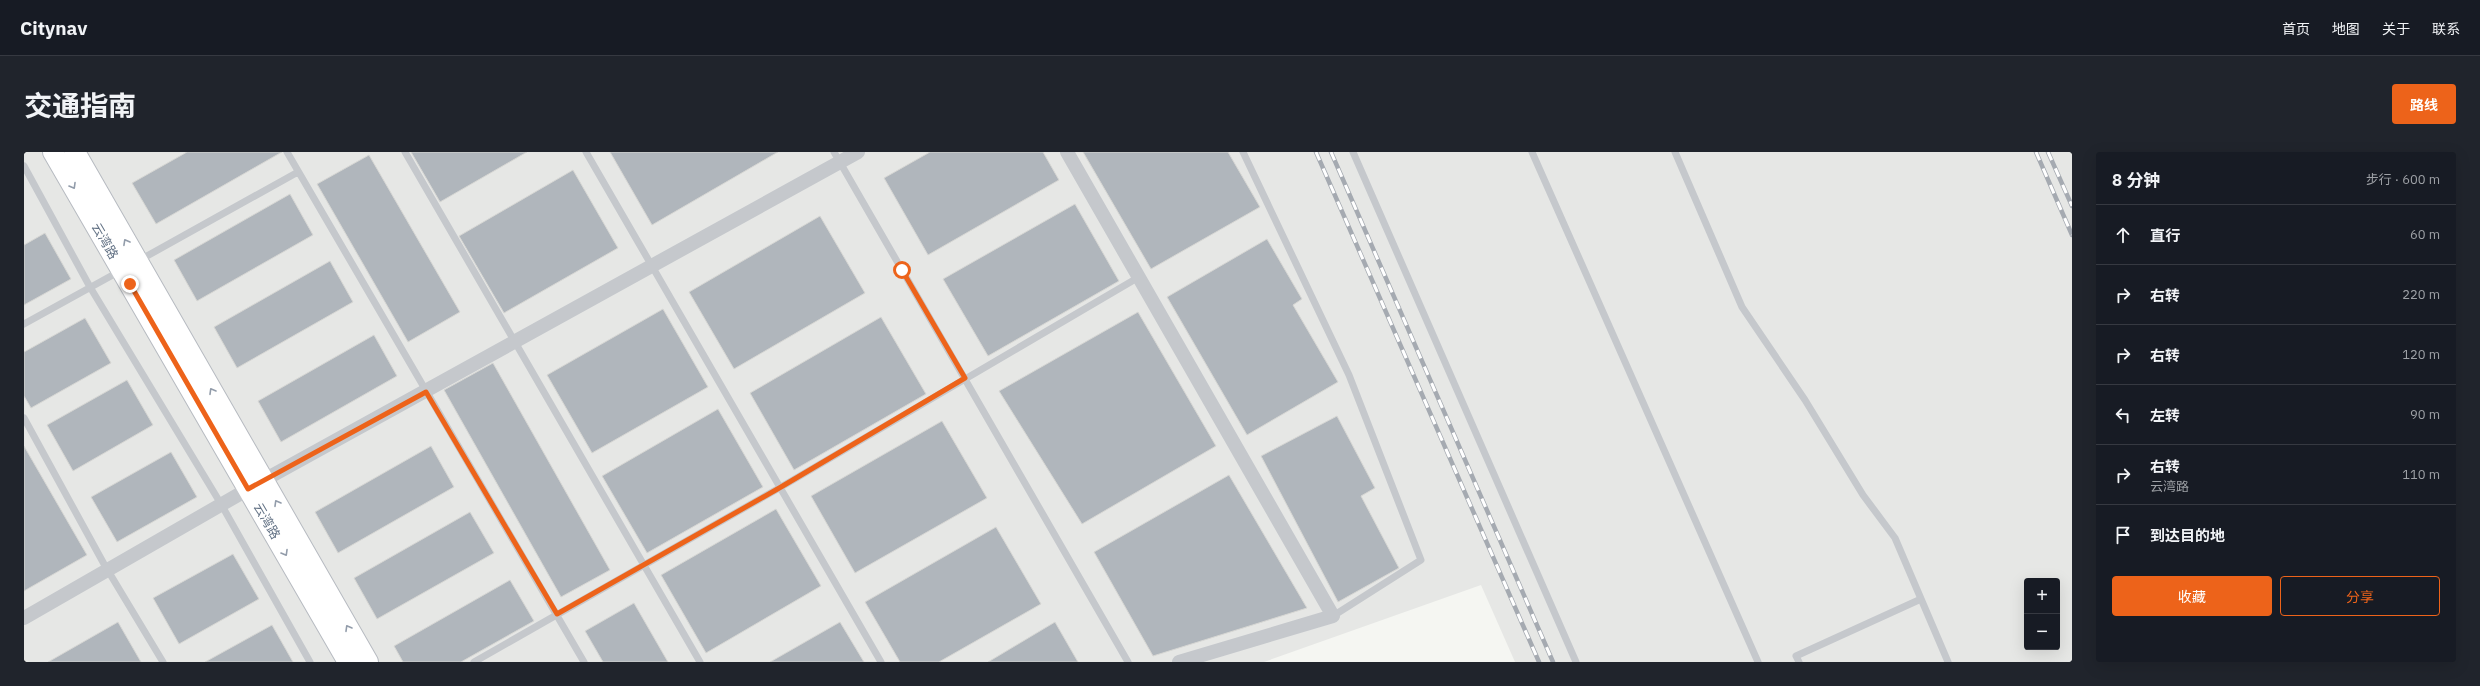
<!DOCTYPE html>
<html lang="zh">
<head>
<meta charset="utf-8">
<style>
  body { margin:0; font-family:"IBM Plex Sans","Noto Sans SC",sans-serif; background:#20242c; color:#f1f3f6 }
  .controls { position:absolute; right:12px; bottom:12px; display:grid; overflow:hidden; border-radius:4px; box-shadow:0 4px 16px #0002 }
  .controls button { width:36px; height:36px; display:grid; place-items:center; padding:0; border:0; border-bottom:1px solid #363941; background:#171b24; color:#f1f3f6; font:20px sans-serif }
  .stop { position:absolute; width:12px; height:12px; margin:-9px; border:3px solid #ed631a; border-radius:50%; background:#fff }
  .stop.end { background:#ed631a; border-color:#fff; box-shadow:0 1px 4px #0008 }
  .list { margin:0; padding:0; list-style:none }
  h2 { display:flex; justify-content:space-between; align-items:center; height:52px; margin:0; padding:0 16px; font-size:17px }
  h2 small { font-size:13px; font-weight:400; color:#9ea1a6 }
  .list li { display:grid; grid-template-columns:26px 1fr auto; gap:12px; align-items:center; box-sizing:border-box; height:60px; padding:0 16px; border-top:1px solid #363941 }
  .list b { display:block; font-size:15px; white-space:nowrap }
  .list p { margin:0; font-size:13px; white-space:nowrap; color:#9ea1a6 }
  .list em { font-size:13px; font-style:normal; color:#9ea1a6 }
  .actions { display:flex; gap:8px; padding:12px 16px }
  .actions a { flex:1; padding:9px 0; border:1px solid #ed631a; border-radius:4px; text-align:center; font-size:14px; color:#ed631a }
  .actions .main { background:#ed631a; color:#fff }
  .icon { flex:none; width:22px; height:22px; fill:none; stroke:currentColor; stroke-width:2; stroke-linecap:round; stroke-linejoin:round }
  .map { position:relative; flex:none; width:2048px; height:510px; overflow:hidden; border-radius:4px }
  header { display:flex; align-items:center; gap:24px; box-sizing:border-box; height:56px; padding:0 20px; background:#171b24; border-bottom:1px solid #363941 }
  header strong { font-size:19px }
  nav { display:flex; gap:22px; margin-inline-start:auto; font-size:14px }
  .intro { display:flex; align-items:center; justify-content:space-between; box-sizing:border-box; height:96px; padding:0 24px }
  h1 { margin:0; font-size:28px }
  .button { padding:10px 18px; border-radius:4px; background:#ed631a; color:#fff; font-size:14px; font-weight:700 }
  main { display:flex; gap:24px; padding:0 24px }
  aside { flex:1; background:#171b24; border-radius:4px; box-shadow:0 4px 16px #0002 }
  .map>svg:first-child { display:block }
  .built { fill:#e6e7e5; fill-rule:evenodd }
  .building { fill:#b0b6bc; stroke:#d7d7d4 }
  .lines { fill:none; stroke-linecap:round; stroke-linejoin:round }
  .secondary-casing { stroke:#b7bbc1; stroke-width:22 }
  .lane { stroke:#c5c8cc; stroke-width:7 }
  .street { stroke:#c5c8cc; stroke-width:14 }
  .secondary { stroke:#fff; stroke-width:20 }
  .rail-casing { stroke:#a5aab1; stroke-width:4.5 }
  .rail { stroke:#fff; stroke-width:3; stroke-dasharray:9; stroke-linecap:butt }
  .oneway { stroke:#929caa }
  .route { stroke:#ed631a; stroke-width:5 }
  .labels { text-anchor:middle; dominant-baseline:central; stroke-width:4; stroke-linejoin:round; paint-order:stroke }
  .street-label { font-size:13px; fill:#637285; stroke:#fff }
</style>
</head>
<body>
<header>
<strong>Citynav</strong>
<nav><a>首页</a><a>地图</a><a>关于</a><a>联系</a></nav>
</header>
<div class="intro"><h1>交通指南</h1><a class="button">路线</a></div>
<main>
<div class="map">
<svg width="2048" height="510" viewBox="0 0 2048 510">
  <rect width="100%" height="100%" fill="#f5f6f2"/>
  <path class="built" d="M0,0H2048V510H1491L1457,433L1240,510H0ZM2003,429H2033V495H2003Z"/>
  <path class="building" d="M163,0H258L132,72L108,31Z
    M387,0H503L416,50Z
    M586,0H754L628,73Z
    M906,0H1019L1035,28L904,103L860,26Z
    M1059,0H1204L1236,55L1127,117Z
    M345,3L436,160L384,190L293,32Z
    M549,18L594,96L480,161L435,84Z
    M266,42L289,83L173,149L150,108Z
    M1051,52L1095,129L964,204L919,127Z
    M796,64L841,141L710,217L665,140Z
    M21,81L47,127L0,153V93Z
    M1243,87L1278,147L1269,153L1314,230L1223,283L1143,145Z
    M306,109L329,150L213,216L190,175Z
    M639,157L684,235L568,301L523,223Z
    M1114,160L1192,294L1058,372L975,239Z
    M857,165L902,242L770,318L726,241Z
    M61,166L87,211L7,256L0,244V200Z
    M350,183L373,224L257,290L234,249Z
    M469,211L586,418L537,445L420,238Z
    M103,228L129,273L49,319L23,273Z
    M694,257L739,335L623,401L578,324Z
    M1313,264L1351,336L1337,344L1375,416L1314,450L1237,304Z
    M918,269L963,346L831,421L787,344Z
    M0,294L63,403L0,439Z
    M407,294L430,335L314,401L291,360Z
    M147,300L173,345L93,390L67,345Z
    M1205,323L1283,456L1129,504L1070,400Z
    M752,357L797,434L682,501L637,423Z
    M446,360L470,401L353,467L330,426Z
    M972,375L1017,452L915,510H876L841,450Z
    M209,402L235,447L155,492L129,446Z
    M486,428L510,469L437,510H379L370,494Z
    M610,451L644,510H579L561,479Z
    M94,470L117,510H24Z
    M816,470L840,510H746Z
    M1031,470L1054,510H964Z
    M248,473L269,510H181Z"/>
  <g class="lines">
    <g class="secondary-casing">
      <path id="secondary" d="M29,0L324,510
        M51,0L344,510"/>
    </g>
    <path class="lane" d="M263,0L560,510
      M381,0L676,510
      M562,0L857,510
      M810,0L1104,510
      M1219,0L1325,223L1397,408L1309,464
      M1329,0L1552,510
      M1508,0L1734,510
      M1651,0L1718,155L1781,248L1839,343L1871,386L1924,510
      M0,14L66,135L197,352L286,510
      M114,109L274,20
      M0,172L96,119
      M0,266L80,412L139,510
      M450,510L757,335L1115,125
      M1775,510L1772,504L1897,447"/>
    <path class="street" d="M1043,0L1309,464L1155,510
      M0,466L240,328L834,0"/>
    <use href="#secondary" class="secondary"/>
    <g class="rail-casing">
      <path id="rail" d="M1292,0L1515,510
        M1307,0L1529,510
        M2012,0L2048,83
        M2024,0L2048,54"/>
    </g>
    <use href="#rail" class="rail"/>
  </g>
  <defs><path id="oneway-chevron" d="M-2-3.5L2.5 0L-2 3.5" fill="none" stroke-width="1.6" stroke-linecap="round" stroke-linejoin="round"/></defs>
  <g class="oneway">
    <use href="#oneway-chevron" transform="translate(49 34) rotate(60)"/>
    <use href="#oneway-chevron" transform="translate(102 90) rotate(-119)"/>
    <use href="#oneway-chevron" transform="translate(188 239) rotate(-120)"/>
    <use href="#oneway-chevron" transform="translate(253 351) rotate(-120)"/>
    <use href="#oneway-chevron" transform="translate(261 401) rotate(60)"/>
    <use href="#oneway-chevron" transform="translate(324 476) rotate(-120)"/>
  </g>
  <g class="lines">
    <path class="route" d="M106,132L224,337L402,240L533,462L757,335L941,226L878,118"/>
  </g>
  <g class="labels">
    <g class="street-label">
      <text transform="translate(81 89) rotate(60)">云湾路</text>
      <text transform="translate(243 369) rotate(60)">云湾路</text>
    </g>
  </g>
</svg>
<div class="controls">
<button>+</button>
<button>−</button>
</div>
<div class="stop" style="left:878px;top:118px"></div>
<div class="stop end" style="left:106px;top:132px"></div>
</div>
<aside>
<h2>8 分钟<small>步行 · 600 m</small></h2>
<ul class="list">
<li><svg class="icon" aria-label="ahead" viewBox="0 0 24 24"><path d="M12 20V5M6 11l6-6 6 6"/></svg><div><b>直行</b></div><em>60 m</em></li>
<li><svg class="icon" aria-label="right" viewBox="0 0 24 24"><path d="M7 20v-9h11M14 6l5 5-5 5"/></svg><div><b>右转</b></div><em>220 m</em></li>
<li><svg class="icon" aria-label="right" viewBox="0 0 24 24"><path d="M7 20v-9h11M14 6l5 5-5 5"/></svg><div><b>右转</b></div><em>120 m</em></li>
<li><svg class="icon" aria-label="left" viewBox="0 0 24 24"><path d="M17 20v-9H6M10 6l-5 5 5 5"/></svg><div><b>左转</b></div><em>90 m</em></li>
<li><svg class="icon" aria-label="right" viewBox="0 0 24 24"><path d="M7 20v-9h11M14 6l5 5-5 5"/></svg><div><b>右转</b><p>云湾路</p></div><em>110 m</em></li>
<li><svg class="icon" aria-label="arrive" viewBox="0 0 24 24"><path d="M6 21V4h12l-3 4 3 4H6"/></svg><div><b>到达目的地</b></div></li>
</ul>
<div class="actions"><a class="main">收藏</a><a>分享</a></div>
</aside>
</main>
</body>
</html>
